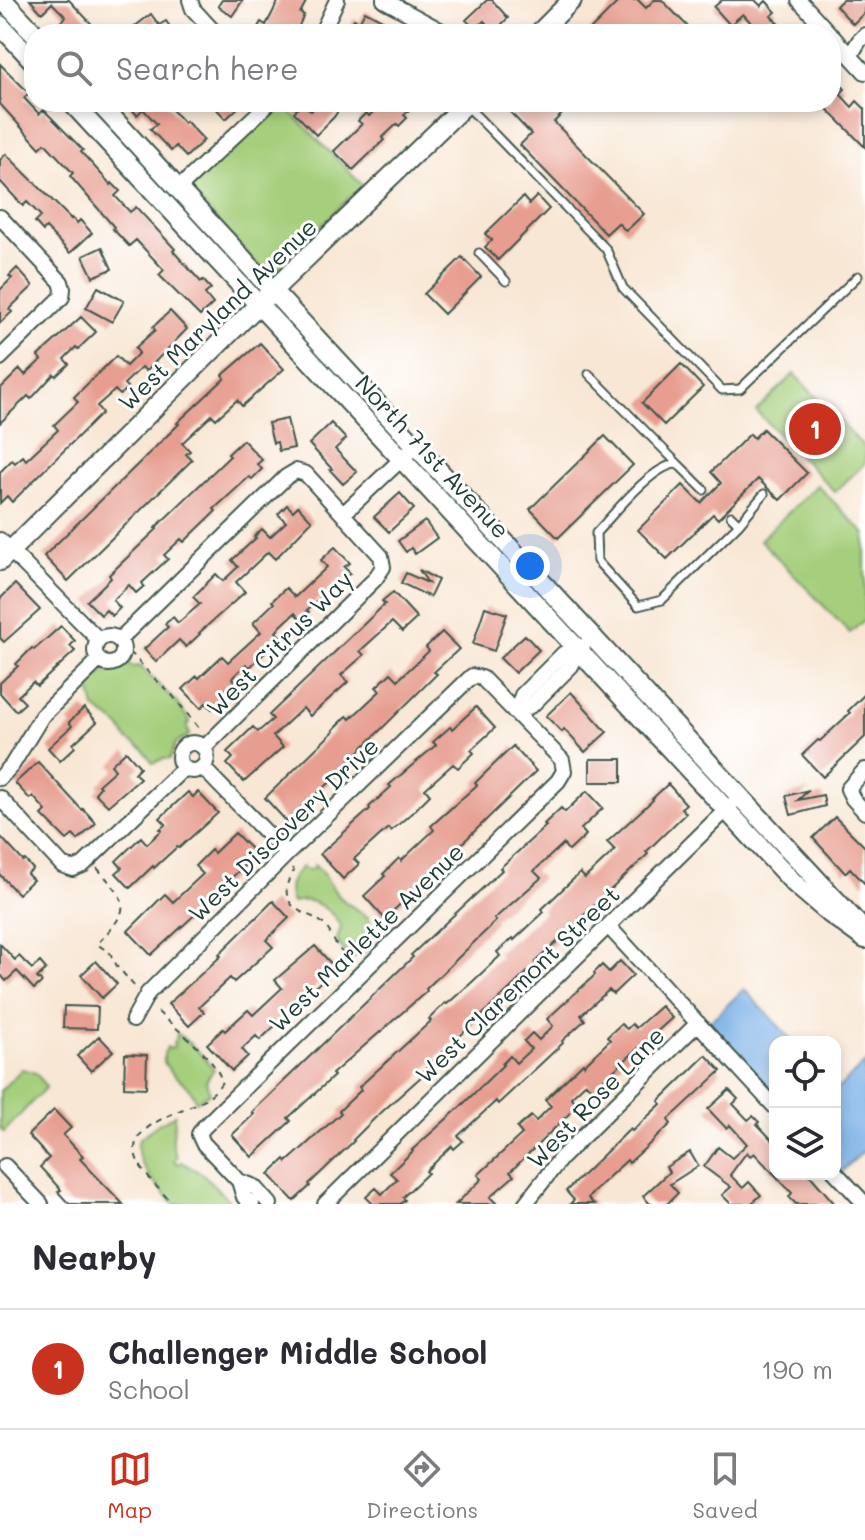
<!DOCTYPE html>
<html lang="en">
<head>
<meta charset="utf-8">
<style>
  body { margin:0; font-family:Mali,sans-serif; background:#f2f2f3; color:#2b2b33 }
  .controls { position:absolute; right:24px; bottom:24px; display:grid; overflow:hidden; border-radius:16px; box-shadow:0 4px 12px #0003 }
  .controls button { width:72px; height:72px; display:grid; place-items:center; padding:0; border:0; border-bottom:2px solid #e1e1e2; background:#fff; color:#2b2b33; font:40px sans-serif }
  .you { position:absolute; left:530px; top:566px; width:28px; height:28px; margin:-20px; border:6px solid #fff; border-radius:50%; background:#1a73e8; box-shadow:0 0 0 12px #1a73e833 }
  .badge { display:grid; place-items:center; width:52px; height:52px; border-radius:50%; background:#c8321e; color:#fff; font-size:26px; font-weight:700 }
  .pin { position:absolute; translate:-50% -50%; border:4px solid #fff; box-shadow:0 2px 8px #0006 }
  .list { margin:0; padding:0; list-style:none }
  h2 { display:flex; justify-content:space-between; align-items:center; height:104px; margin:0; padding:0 32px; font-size:34px }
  h2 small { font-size:26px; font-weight:400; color:#7c7c81 }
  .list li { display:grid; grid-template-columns:52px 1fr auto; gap:24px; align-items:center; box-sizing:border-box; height:120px; padding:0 32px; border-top:2px solid #e1e1e2 }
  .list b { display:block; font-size:30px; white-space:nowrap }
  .list p { margin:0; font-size:26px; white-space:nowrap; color:#7c7c81 }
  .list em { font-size:26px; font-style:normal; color:#7c7c81 }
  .icon { flex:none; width:44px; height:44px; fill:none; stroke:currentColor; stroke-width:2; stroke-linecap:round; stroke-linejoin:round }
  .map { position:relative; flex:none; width:865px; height:1204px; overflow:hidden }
  .search { position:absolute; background:#fff; box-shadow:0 4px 12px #0003; left:24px; right:24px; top:24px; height:88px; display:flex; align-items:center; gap:20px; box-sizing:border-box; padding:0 28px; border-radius:32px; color:#7c7c81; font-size:30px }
  .sheet { height:224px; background:#fff }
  nav { display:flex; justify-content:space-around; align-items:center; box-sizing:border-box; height:112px; border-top:2px solid #e1e1e2; background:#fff; font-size:22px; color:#7c7c81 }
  nav a { display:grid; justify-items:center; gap:4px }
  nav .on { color:#c8321e }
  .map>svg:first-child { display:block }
  .green { fill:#a5cf7b; stroke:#628658; stroke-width:2 }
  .water { fill:#76ade5; stroke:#4a758c; stroke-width:2 }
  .building { fill:#e79e90 }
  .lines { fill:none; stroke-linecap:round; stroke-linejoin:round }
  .service-casing { stroke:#40564c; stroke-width:11 }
  .minor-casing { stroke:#40564c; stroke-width:18 }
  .tertiary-casing { stroke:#40564c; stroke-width:22 }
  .path { stroke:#40564c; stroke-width:2; stroke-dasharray:6 6; stroke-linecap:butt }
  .service { stroke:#fff; stroke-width:7 }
  .minor { stroke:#fff; stroke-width:14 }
  .tertiary { stroke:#fff; stroke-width:18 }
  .labels { text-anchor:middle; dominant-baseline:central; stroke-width:6; stroke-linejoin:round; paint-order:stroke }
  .street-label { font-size:24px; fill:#1f3d34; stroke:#fff }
</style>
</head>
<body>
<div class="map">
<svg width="865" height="1204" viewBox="0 0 865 1204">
  <rect width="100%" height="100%" fill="#fff"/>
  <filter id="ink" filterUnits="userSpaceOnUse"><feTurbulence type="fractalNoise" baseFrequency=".0125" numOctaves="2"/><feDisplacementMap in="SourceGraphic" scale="16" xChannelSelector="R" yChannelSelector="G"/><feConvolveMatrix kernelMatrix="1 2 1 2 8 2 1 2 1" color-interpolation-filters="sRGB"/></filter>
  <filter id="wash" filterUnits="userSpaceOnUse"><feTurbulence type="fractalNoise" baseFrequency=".006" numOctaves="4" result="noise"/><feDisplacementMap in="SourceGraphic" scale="32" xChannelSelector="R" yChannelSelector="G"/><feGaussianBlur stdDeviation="1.8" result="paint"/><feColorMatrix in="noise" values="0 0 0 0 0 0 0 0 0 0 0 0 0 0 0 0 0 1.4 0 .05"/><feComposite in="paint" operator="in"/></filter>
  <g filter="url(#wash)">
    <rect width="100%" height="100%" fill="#f8e7d4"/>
    <path class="green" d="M282,103L364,187L349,198L279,268L273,272L265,273L191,191L194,184Z
      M794,374L865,448V463L835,492L756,411Z
      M817,485L865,534V619L850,633L760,540Z
      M128,660L131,667L140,666L175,701L190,721L187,727L189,735L176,743L170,759H163L153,763L143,749L128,740L120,727L95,708L89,685L102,673L120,669Z
      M314,865C326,873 329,885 338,895C359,919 380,906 367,951C349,954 345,957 337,940L341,927C333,911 311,894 292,903C285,887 291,877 303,866L304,870L314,869Z
      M177,1033L197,1050L214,1069L206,1081L210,1093L196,1101C189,1079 174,1082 164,1062V1054L167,1047L171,1049L174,1047L173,1042L176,1039Z
      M22,1069L36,1073L46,1087L4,1132L0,1128V1091Z
      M175,1115C176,1132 168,1139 177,1157L174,1161L178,1164L181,1162L204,1175L232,1204H175C160,1188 131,1163 139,1139L158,1124Z"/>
    <path class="water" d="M744,989L794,1042H775V1100L706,1025Z
      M865,1063V1150L841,1172L835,1165V1086L838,1088Z"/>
    <g id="blocks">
      <path class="building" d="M30,0H69L101,34H73L69,30L63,34L56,26L66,17L52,3L42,13Z
        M222,0H243L232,16L218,6Z
        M279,0H307L300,13L304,15L295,34H254L261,22L266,25Z
        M487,0H492L508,18L494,32L484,21L475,29L466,20Z
        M620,0H638L646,8L654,0H662L695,34H586Z
        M722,0H755L761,6L766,1L776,12L771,16L788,34H761L743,14L730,25L714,7Z
        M842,0H865V12L853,24L836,6Z
        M365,11L386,22L379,34H355L348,30L354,19L359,22Z
        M151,14L159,25L166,21L175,34H125Z
        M0,64L29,93L24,98L39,114L44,110L83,150L81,152L111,185L112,183L120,191L115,196L130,212L136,207L175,249L173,251L201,282L203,280L211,289L205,294L213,304L200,316L159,275L164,270L136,240L129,246L113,229L114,227L70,176L73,173L45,143L40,148L0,104Z
        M831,74L845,89L840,94L852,107L857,101L865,109V147L820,102H831Z
        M125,102H165L184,123L186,121L204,140L186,157L176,146L171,151L150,129L157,124L143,109L137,115Z
        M210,102H244L226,119Z
        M320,102H344L334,117L316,135L294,112L303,103L311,111Z
        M383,102H418L404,115L407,118L399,126L397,124L382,138L384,140L353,170L334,151L362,124L358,121L366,113L369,116Z
        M516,102H574L554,122L644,214L626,231L618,223L606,234L520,145L531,134L508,110Z
        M6,154L71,219L72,218L77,223L80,220L92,233L70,253L46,228L43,231L35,222L41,216L27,202L23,206L0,181V160Z
        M537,196L549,209L498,260L485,247L492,240L485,234L523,197L529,204Z
        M102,247L112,269L93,277L83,256Z
        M462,257L481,277L444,314L424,294Z
        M17,268L33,286L9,309L12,312L0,323V290L12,278L9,276Z
        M98,287L124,301L112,322L86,308Z
        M170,311L187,329L146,371L142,367L124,384L128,388L120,395L115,390L97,406L102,413L12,502L7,496L0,503V472L12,460L15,463L23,456L26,460L58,430L54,425L78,402L74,397L116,356L126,366L139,353L135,348L155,330L153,327Z
        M81,317L96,332L78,349L76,347L64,359L69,364L56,376L54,374L31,399L28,396L0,423V389L20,369L25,375L41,360L38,356Z
        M260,343L284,369L242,406L237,400L216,419L212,415L182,443L190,451L186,454L192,460L68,581L44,556L179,424L177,423L225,378L223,375Z
        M681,364L703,387L664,425L642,403Z
        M287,419L294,448L279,451L277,442L273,443L268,423Z
        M331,423L346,439L335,449L357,472L343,484L330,470L332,469L309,444Z
        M763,429L807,473L780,500L758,479L718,519L713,514L667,559L638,530L683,485L701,503L721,483L711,472L750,434L754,438Z
        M605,436L633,465L558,538L530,509Z
        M243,440L262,460L257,464L262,469L252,479L249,477L214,509L216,511L184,542L181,539L164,555L168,559L142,583L144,586L136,593L129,585L113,600L120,608L112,616L106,610L101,615L87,601L111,578L109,575L157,529L155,528L230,456L228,454Z
        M400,493L414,509L389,532L374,517Z
        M287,505L293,511L298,506L312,521L275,559L268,552L236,582L245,592L199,633L200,634L186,647L179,640L156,662L144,649L168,627L165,624L173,617L178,623L200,604L193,597L216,574L223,581L238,567L232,560L256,538L254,537L262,529L270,537L286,522L278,514Z
        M425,521L437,538L415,554L411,548L406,552L398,541Z
        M335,547L350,563L344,567L350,573L341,582L339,580L307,610L309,612L301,620L295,613L281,626L276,632L281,637L250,667L246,664L232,678L237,683L212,709L206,703L201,708L183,689L197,676L199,678L222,656L228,662L261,632L253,623L274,603L272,601L286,588L295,597L327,567L321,560Z
        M419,570L438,580L430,597L401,583L406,573L428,583Z
        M15,584L40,610L4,642L0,638V599Z
        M393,592L417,618L402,632L392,622L360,651L364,655L341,675L348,682L310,716L303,708L273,736L283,747L244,782L227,764L233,758L227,752L253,727L258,732L273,719L269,715L385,604L382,601Z
        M485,607L507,614L494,651L473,644Z
        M61,626L75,641L70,646L75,651L37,686L33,682L18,696L25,703L16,711L0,693V683L18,666L16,664L32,648L34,650Z
        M442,632L459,649L434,672L437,674L348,762L350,764L303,807L304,808L288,823L265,798L334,731L333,730L347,716L350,719L380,691L376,687L391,673L398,680L429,651L426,647Z
        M525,635L539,650L515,673L500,658Z
        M571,692L607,732L585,752L564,729L562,732L546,716Z
        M865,694V737L823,777L802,755L818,740L820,741L850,713L848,711Z
        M476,707L495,728L471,750L474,753L458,768L453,764L425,789L430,795L414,811L391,831L388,828L354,859L359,864L343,879L320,854L370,809L369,807L391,787L389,785L436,745L433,742L450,727L452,729Z
        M84,708L97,722L73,744L75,747L60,761L48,748L72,726L69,722Z
        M513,746L536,771L385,919L364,896L385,876L383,874L399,858L401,861L434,830L431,826L477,785L475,783Z
        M126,751L140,767L134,773L140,778L108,806L95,793L100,787L98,785L115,770L111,765Z
        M590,759H622V782H590Z
        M38,762L82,810L83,809L96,823L78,840L73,835L67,840L42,815L46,811L33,796L30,799L15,783Z
        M668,784L686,804L681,808L686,813L646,852L648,854L580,919L581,920L535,962L537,963L420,1074L422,1076L374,1119L353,1140L354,1141L309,1184L310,1186L294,1201L269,1174L285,1159L287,1162L341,1113L339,1111L361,1090L359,1087L431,1021L429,1019L445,1003L447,1004L470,984L500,956L497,952L513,938L514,940L544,912L542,909L565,887L580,873L585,878L615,850L607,842L653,800L652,799Z
        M809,790L798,800L823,795L825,806L791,815L786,796Z
        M587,791L603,808L581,829L586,835L569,851L563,844L534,871L541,878L494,919L496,921L426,989L427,991L332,1074L334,1076L288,1118L291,1121L252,1157L232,1135L254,1114L252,1112L413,957L411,955L502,870L500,868L546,826L544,824L561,808L565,812Z
        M188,792L193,797L198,792L218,813L179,848L177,847L154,868L153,866L130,888L116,873L122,868L116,861L141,837L147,844L162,830L160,829L166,824L160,818Z
        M835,817L865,847V884L850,868L845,873L813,838Z
        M235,833L256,854L212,897L213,898L151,955L128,931L165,894L173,902L203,874L195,866L211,850L214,853Z
        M0,836L23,861L25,860L33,869L27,874L33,880L18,894L0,875Z
        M273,901L289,918L266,940L273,947L234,982L230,978L199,1007L204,1012L189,1026L168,1004L221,956L219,954Z
        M0,944L15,960L19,956L32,969L40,962L46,969L37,978L42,982L34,989L17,971L6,981L0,974Z
        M315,946L335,968L260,1040L256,1036L242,1049L248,1056L232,1071L207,1044L223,1029L225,1031L248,1010L253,1015L282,988L275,980Z
        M96,961L117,984L102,998L81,975Z
        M620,961L633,975L613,994L609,990L581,1015L585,1020L562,1041L563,1043L498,1104L496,1101L458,1136L463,1141L454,1149L452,1146L426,1171L428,1173L403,1197L405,1200L400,1204H373L366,1197L376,1188L382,1194L397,1179L390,1173L413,1151L412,1150L459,1108L503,1065L502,1064L510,1056L516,1063L531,1049L524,1041L532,1033L539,1040L553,1026L547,1019L595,975L594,973L602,965L609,972Z
        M64,1006L98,1007L97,1029L63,1028Z
        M661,1006L672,1018L601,1082L602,1084L593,1091L586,1083L571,1097L578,1105L510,1172L514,1176L490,1197L497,1204H456L482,1179L478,1175L522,1134L517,1128L531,1116L536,1121L551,1106L545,1100L583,1063L584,1065L610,1040L607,1037L621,1024L627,1029L632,1024L636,1028Z
        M99,1036L113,1051L91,1071L77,1056Z
        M125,1054L147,1055L146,1088L124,1087Z
        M706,1055L721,1071L668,1120L671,1124L629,1163L627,1160L599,1186L588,1198L594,1204H570L574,1200L566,1191L630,1129L632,1131L661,1104L659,1101Z
        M729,1090L738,1099L733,1104L748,1120L753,1116L759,1122L757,1124L775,1143V1174H809L835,1204H796L789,1197L792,1193L775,1175L754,1153L750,1156L747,1152L730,1175L743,1188L749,1182L761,1195L751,1204H731L722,1195L731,1187L704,1167L718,1147L732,1158L747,1144L730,1125L726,1128L708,1109Z
        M54,1110L71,1128L63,1135L83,1156L80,1159L123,1204H69L58,1192L61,1190L40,1167L49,1158L28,1135Z
        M690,1152L698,1166L670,1184L678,1193L667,1204H650L643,1196L669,1172L666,1167Z"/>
    </g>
  </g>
  <g filter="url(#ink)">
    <use href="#blocks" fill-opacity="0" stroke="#40564c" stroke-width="2"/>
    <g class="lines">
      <g class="service-casing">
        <path id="service" d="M467,106L606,249L623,288L722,390L740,389L858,276
          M479,253L506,281
          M589,374L678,464
          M704,490L678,464C654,463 613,515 596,533L597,561L638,606L662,600L739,524L764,494
          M731,516L739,524"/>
      </g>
      <g class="minor-casing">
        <path id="minor" d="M190,0L193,9L216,34
          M384,0L447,34
          M799,0L830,34
          M321,34L337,0
          M831,35L865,72
          M850,56L859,41L865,35
          M179,188L270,102
          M0,217L61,282L63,289L62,297L0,358
          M343,514L409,452
          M0,540L99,640
          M95 650a14 14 0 1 1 28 0a14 14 0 1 1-28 0Z
          M119,640L286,477L296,471L306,474L381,556L383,567L375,579L204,748
          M516,713L522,695L564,653L579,650L583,646
          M516,713L532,705L571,666L579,650
          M179 757a14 14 0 1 1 28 0a14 14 0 1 1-28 0Z
          M203,768L287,854
          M865,770L848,789L853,799L865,812
          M0,778L12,765L42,716L99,660
          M0,798L62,865L73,869L83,865L184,768
          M608,926L775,1107
          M133,1020L148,993L287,854L472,676L482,678L562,760L564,771L558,781L203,1128L199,1134L203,1143L239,1181L255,1187L270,1204
          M5,1166L41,1204
          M835,1172L865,1204
          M239,1181L244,1197L252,1204
          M325,1204L731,805
          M525,1204L561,1158L698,1023"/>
      </g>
      <g class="tertiary-casing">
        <path id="tertiary" d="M3,0L35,34
          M0,25L34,62
          M538,34L572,0
          M71,102L795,884L829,913L865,939
          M98,102L857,923
          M0,561L272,291L468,102"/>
      </g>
      <path class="path" d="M129,653L133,655L150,674L173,696L201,731
        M97,868C131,905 131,908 97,944L110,953L117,966L135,987
        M292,868L294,871C284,883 283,901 298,910C305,915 314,916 321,922C339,937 332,960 361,954
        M158,1012C176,1029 217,1059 222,1082C212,1098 198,1103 181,1110C113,1138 129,1159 173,1204"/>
      <use href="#service" class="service"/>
      <use href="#minor" class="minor"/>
      <use href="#tertiary" class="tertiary"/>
    </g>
  </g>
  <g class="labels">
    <g class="street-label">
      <text transform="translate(217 314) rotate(-44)">West Maryland Avenue</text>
      <text transform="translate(433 456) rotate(47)">North 71st Avenue</text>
      <text transform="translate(279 643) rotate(-45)">West Citrus Way</text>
      <text transform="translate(283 829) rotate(-44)">West Discovery Drive</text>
      <text transform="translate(366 937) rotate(-44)">West Marlette Avenue</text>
      <text transform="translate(517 984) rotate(-44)">West Claremont Street</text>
      <text transform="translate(595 1097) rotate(-46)">West Rose Lane</text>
    </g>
  </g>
</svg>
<div class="controls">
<button><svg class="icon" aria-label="locate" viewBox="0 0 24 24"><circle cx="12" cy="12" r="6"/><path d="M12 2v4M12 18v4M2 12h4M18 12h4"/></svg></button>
<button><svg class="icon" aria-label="layers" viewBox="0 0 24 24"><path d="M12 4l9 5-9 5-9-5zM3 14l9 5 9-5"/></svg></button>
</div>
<div class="you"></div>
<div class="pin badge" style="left:815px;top:429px">1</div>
<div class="search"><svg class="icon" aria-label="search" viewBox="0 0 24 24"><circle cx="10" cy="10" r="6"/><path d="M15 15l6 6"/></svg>Search here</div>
</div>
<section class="sheet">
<h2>Nearby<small></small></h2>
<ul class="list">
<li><span class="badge">1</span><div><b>Challenger Middle School</b><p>School</p></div><em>190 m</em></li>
</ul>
</section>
<nav>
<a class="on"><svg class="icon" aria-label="map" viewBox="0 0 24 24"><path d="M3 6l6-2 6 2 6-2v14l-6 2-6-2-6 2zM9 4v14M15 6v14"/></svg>Map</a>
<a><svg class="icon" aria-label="directions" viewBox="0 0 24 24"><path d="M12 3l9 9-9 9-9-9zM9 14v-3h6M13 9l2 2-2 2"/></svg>Directions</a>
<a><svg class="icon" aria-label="saved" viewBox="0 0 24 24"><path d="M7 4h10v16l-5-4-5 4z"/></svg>Saved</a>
</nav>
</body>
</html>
